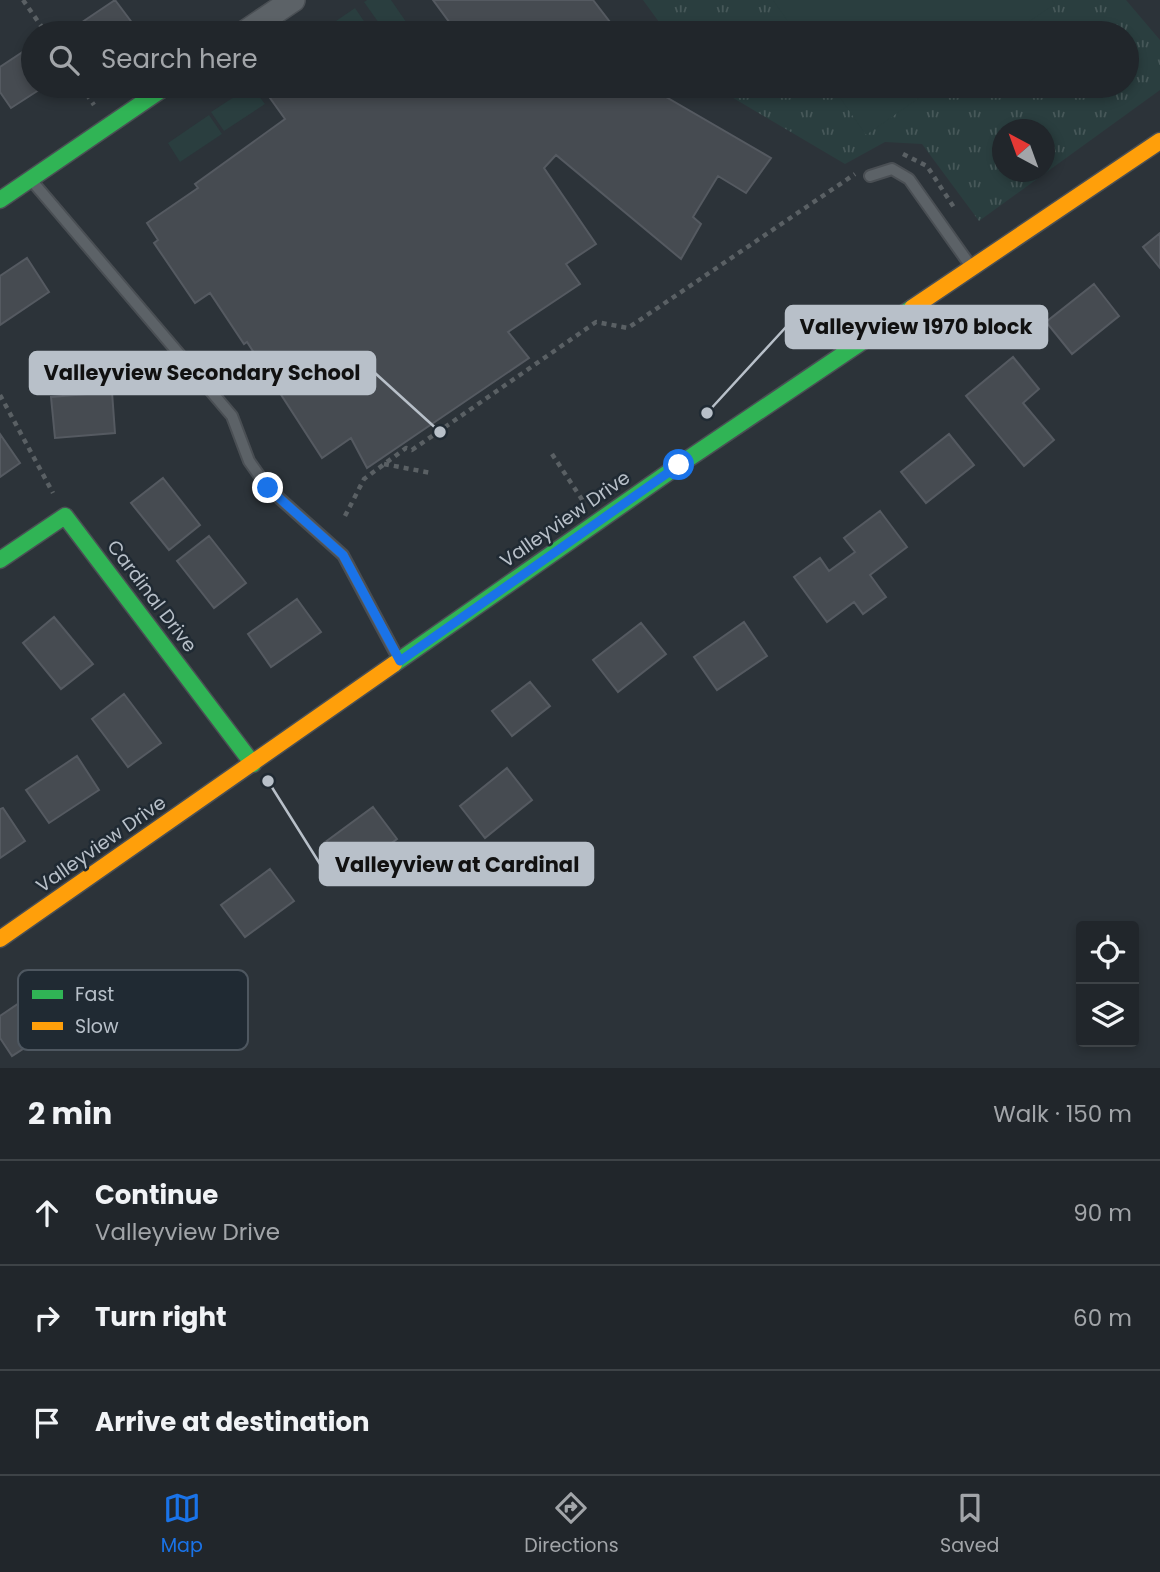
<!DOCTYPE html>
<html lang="en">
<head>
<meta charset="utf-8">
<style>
  body { margin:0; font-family:Poppins,sans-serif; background:#2d3237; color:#f1f3f6 }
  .controls { position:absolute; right:21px; bottom:21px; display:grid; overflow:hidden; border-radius:7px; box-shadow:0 4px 10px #0003 }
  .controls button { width:63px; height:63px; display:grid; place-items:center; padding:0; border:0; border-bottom:2px solid #3e4347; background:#21262b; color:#f1f3f6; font:35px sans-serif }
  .compass { position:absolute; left:992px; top:119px; width:63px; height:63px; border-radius:50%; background:#21262b; box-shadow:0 4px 10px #0003; rotate:319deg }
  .stop { position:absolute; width:21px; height:21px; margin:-16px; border:5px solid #1a73e8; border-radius:50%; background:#fff }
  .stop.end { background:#1a73e8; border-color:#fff; box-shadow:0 2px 7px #0008 }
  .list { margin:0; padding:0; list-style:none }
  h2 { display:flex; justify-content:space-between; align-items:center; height:91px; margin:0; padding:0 28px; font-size:30px }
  h2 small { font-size:23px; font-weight:400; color:#a2a5a9 }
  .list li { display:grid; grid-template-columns:46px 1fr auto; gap:21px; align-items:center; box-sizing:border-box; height:105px; padding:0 28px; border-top:2px solid #3e4347 }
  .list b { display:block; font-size:26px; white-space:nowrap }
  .list p { margin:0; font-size:23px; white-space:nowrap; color:#a2a5a9 }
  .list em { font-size:23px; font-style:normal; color:#a2a5a9 }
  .icon { flex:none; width:38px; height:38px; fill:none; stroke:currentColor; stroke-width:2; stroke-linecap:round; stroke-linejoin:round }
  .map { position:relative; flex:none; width:1160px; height:1068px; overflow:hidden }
  .search { position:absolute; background:#21262b; box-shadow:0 4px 10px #0003; left:21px; right:21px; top:21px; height:77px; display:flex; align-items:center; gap:18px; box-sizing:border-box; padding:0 24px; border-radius:38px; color:#a2a5a9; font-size:26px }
  .sheet { height:406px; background:#21262b }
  nav { display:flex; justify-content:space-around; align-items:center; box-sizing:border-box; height:98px; border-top:2px solid #3e4347; background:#21262b; font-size:19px; color:#a2a5a9 }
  nav a { display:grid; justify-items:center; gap:4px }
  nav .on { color:#1a73e8 }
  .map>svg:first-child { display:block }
  .grass { fill:url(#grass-tufts); fill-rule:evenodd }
  .park { fill:#2a3e3f }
  .building { fill:#464b51; stroke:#555a61; stroke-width:2 }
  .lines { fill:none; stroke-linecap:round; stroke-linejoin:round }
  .lane-casing { stroke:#4a4f54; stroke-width:14 }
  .street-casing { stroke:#4a4f54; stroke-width:26 }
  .fast-casing { stroke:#4a4f54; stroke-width:19 }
  .slow-casing { stroke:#4a4f54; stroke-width:19 }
  .path { stroke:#5a6064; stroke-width:4.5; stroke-dasharray:5 5; stroke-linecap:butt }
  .lane { stroke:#5c6267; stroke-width:10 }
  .street { stroke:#5c6267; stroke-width:23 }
  .fast { stroke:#30b455; stroke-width:16 }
  .slow { stroke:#ff9f0a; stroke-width:16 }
  .route { stroke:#1a73e8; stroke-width:9 }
  .labels { text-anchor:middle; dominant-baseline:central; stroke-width:5; stroke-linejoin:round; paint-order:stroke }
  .street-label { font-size:19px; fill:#b8c0c9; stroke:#202a33 }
  .key { fill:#202a33; stroke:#4e5760; stroke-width:2 }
  .key-label { font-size:19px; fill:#b8c0c9 }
  .leader { fill:none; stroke:#b8c0c9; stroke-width:2.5 }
  .callout-dot { fill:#b8c0c9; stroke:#202a33; stroke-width:2.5 }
  .callout { fill:#b8c0c9; stroke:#b8c0c9; stroke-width:2.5 }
  .callout-label { font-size:21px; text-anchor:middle; font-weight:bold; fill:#111 }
</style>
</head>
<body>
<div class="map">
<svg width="1160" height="1068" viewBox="0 0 1160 1068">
  <defs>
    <pattern id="grass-tufts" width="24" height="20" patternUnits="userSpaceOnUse" patternTransform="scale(1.75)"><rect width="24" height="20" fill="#2a3e3f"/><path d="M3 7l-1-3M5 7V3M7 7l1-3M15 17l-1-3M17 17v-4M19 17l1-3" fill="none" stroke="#475859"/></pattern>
  </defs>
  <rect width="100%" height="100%" fill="#2c3339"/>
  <path class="grass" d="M643,0H1126L1160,40V90L979,221L922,144L885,142L845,164L713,86H1127V33H667ZM1002,130H1044V172H1002Z"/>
  <path class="park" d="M367,0H391L411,29L406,33H386L364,2Z
    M773,0H1052L1055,4L1012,33H796Z
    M355,8L372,33H345L336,21Z
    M251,86L265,104L224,131L211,112Z
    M832,86H936L866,135Z
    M209,115L222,134L180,162L168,143Z"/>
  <path class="building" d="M115,0L139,32L67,33H66Z
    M433,0H593L617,31L626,28L631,33H450L455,30Z
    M33,45V86H45L11,108L0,92V67Z
    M280,86H647L771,158L746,193L718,176L693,217L701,224L681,259L556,155L544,168L596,244L566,264L580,284L508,332L529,358L367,468L351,438L322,458L247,342L244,344L210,293L195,303L154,243L158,240L147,223L198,188L195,184L285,119L270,98L283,89Z
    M1160,233V268L1143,247Z
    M27,258L49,292L0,325V276Z
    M1094,284L1119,316L1072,354L1046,322Z
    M1013,357L1039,389L1023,403L1054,440L1024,466L966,396Z
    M112,392L115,433L55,438L51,397Z
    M0,434L20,463L0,477Z
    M949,434L974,465L926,503L901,472Z
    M163,478L200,525L169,550L131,503Z
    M880,511L907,547L870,575L886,597L863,614L854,602L827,622L794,577L820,558L829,571L855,552L844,538Z
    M209,536L246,583L214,608L177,561Z
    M297,599L321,632L271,667L248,634Z
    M54,617L93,664L61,689L23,643Z
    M744,622L767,656L717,690L694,657Z
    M641,623L666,654L618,692L593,660Z
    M530,682L550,706L512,736L492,711Z
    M124,694L161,743L128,767L92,719Z
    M77,756L99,790L49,823L26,790Z
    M507,768L532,800L485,838L460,806Z
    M373,807L397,839L348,875L324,843Z
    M3,808L25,841L0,858V809Z
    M270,869L294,901L245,937L221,905Z
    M40,989L63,1023L12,1056L0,1038V1016Z"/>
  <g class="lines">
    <g class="lane-casing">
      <path id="lane" d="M870,176L892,169L909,179L970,265
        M32,181L232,416L249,461L268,488L343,555L398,658"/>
    </g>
    <g class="street-casing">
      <path id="street" d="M244,33L293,0"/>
    </g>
    <g class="fast-casing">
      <path id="fast" d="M0,200L167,86
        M0,560L65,516L253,764
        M394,664L679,465L912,308"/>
    </g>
    <g class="slow-casing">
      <path id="slow" d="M912,308L1160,141
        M0,939L394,664"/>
    </g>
    <path class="path" d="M23,0L46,33
      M81,86L94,105
      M903,154L927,166L955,209
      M0,395L53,493
      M552,454L583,501
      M384,464L431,473
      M345,516L364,479L406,448L412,450L596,322L628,328L855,174"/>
    <use href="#lane" class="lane"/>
    <use href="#street" class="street"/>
    <use href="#fast" class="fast"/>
    <use href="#slow" class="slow"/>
  </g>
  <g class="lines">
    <path class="route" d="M268,488L343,555L400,661L679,465"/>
  </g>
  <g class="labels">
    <g class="street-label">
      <text transform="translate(565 519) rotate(-35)">Valleyview Drive</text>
      <text transform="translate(152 596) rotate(53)">Cardinal Drive</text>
      <text transform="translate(101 844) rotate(-35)">Valleyview Drive</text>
    </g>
  </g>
  <rect x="18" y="970" width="230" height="80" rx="10" class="key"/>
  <rect x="32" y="990" width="31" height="9" fill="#30b455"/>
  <rect x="32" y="1022" width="31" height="8" fill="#ff9f0a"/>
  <g class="key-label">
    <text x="75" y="1001">Fast</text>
    <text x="75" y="1033">Slow</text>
  </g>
  <path class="leader" d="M707 413L786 327M440 432L375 373M268 781L320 864"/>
  <g class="callout-dot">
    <circle cx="707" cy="413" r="7"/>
    <circle cx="440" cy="432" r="7"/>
    <circle cx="268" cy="781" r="7"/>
  </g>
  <g class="callout">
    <rect x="786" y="306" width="261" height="42" rx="7"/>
    <rect x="30" y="352" width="345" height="42" rx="7"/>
    <rect x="320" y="843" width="273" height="42" rx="7"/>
  </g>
  <g class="callout-label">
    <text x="916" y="334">Valleyview 1970 block</text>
    <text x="202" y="380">Valleyview Secondary School</text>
    <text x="457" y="872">Valleyview at Cardinal</text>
  </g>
</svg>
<div class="controls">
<button><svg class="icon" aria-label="locate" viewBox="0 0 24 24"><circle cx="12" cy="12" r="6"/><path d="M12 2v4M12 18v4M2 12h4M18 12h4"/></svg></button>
<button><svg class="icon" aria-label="layers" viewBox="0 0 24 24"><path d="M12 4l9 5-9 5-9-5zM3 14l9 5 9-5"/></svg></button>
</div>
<svg class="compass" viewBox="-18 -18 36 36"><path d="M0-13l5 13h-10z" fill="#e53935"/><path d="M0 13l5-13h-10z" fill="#a2a5a9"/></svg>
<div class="stop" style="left:679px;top:465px"></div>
<div class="stop end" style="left:268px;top:488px"></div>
<div class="search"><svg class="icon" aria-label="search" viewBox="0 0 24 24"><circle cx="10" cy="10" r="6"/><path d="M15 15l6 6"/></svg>Search here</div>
</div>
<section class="sheet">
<h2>2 min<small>Walk · 150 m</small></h2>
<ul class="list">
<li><svg class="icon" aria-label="ahead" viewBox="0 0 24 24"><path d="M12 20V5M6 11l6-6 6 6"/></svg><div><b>Continue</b><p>Valleyview Drive</p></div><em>90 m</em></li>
<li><svg class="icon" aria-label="right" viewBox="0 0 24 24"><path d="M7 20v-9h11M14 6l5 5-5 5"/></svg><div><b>Turn right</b></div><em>60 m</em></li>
<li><svg class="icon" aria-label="arrive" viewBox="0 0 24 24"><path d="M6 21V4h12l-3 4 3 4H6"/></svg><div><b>Arrive at destination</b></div></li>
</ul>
</section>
<nav>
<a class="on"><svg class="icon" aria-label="map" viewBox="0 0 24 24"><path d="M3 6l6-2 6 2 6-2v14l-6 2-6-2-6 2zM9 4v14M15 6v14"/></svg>Map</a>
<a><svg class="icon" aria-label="directions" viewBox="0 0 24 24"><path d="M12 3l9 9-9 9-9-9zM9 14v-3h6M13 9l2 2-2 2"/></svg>Directions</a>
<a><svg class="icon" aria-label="saved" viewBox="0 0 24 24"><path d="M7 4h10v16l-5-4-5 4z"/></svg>Saved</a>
</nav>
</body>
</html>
